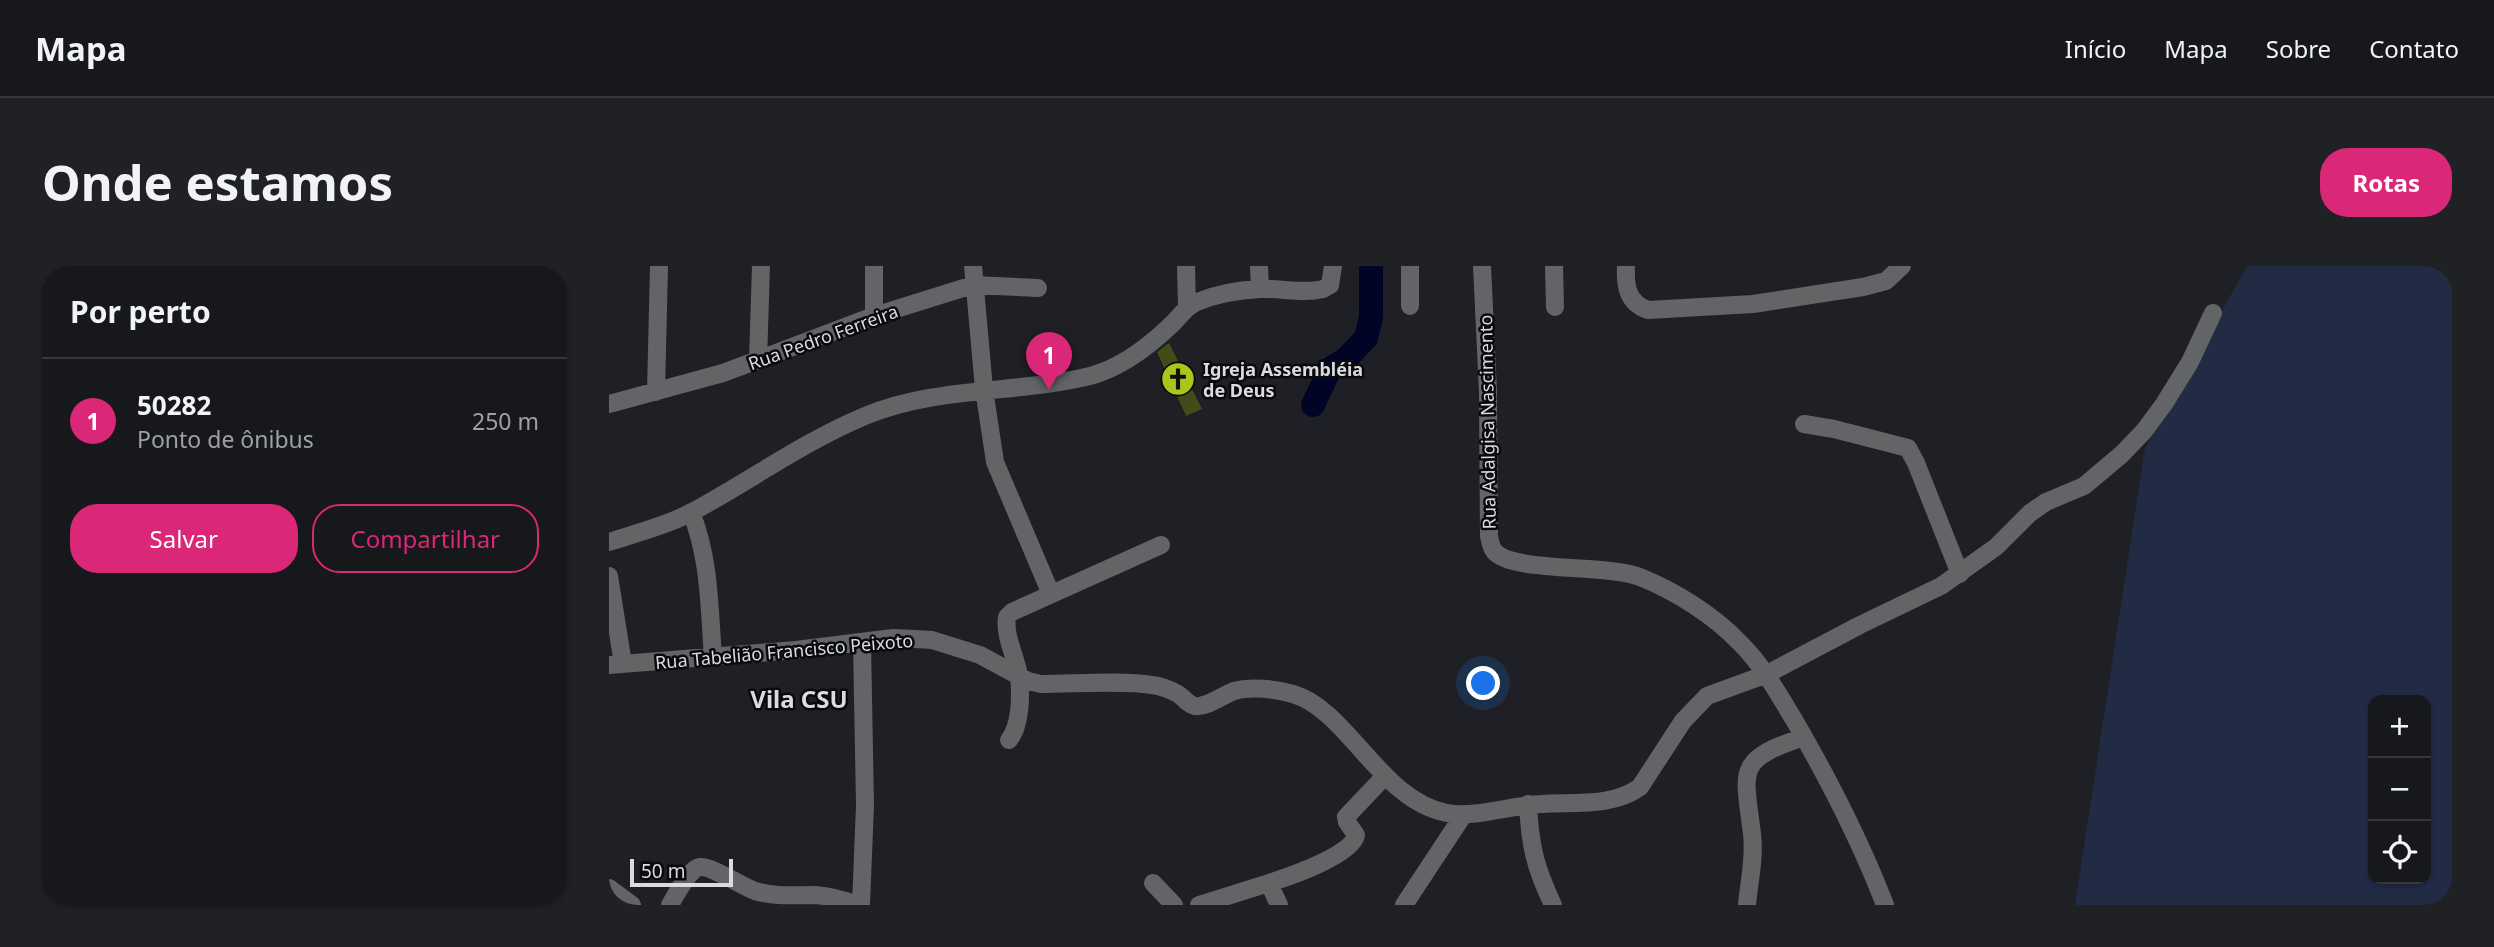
<!DOCTYPE html>
<html lang="pt">
<head>
<meta charset="utf-8">
<style>
  body { margin:0; font-family:"Noto Sans",sans-serif; background:#1f2125; color:#f1f3f6 }
  .controls { position:absolute; right:21px; bottom:21px; display:grid; overflow:hidden; border-radius:14px; box-shadow:0 2px 5px #0004 }
  .controls button { width:63px; height:63px; display:grid; place-items:center; padding:0; border:0; border-bottom:2px solid #35373b; background:#16181c; color:#f1f3f6; font:35px sans-serif }
  .scale { position:absolute; left:21px; bottom:18px; width:103px; box-sizing:border-box; padding-left:7px; border:4px solid #d9dbde; border-top:0; font-size:19px; line-height:24px; white-space:nowrap; color:#d9dbde; -webkit-text-stroke:5px #090a0c; paint-order:stroke }
  .you { position:absolute; left:875px; top:418px; width:24px; height:24px; margin:-18px; border:5px solid #fff; border-radius:50%; background:#1a73e8; box-shadow:0 0 0 10px #1a73e833 }
  .badge { display:grid; place-items:center; width:46px; height:46px; border-radius:50%; background:#db2777; color:#fff; font-size:23px; font-weight:700 }
  .pin { position:absolute; translate:-50% -58px; filter:drop-shadow(0 2px 4px #0008) }
  .pin::after { content:''; position:absolute; top:37px; width:24px; height:21px; background:inherit; clip-path:polygon(0 0,100% 0,50% 100%) }
  .list { margin:0; padding:0; list-style:none }
  h2 { display:flex; justify-content:space-between; align-items:center; height:91px; margin:0; padding:0 28px; font-size:30px }
  h2 small { font-size:23px; font-weight:400; color:#9ea0a3 }
  .list li { display:grid; grid-template-columns:46px 1fr auto; gap:21px; align-items:center; box-sizing:border-box; height:126px; padding:0 28px; border-top:2px solid #35373b }
  .list b { display:block; font-size:26px; white-space:nowrap }
  .list p { margin:0; font-size:23px; white-space:nowrap; color:#9ea0a3 }
  .list em { font-size:23px; font-style:normal; color:#9ea0a3 }
  .actions { display:flex; gap:14px; padding:21px 28px }
  .actions a { flex:1; padding:16px 0; border:2px solid #db2777; border-radius:28px; text-align:center; font-size:24px; color:#db2777 }
  .actions .main { background:#db2777; color:#fff }
  .icon { flex:none; width:38px; height:38px; fill:none; stroke:currentColor; stroke-width:2; stroke-linecap:round; stroke-linejoin:round }
  .map { position:relative; flex:none; width:1843px; height:639px; overflow:hidden; border-radius:28px }
  header { display:flex; align-items:center; gap:42px; box-sizing:border-box; height:98px; padding:0 35px; background:#16181c; border-bottom:2px solid #35373b }
  header strong { font-size:33px }
  nav { display:flex; gap:38px; margin-inline-start:auto; font-size:24px }
  .intro { display:flex; align-items:center; justify-content:space-between; box-sizing:border-box; height:168px; padding:0 42px }
  h1 { margin:0; font-size:49px }
  .button { padding:18px 32px; border-radius:28px; background:#db2777; color:#fff; font-size:24px; font-weight:700 }
  main { display:flex; gap:42px; padding:0 42px }
  aside { flex:1; background:#16181c; border-radius:28px; box-shadow:0 2px 5px #0004 }
  .map>svg:first-child { display:block }
  .green { fill:#222b44; fill-rule:evenodd }
  .lines { fill:none; stroke-linecap:round; stroke-linejoin:round }
  .river { stroke:#010327; stroke-width:24 }
  .building { fill:#414c19 }
  .minor { stroke:#636466; stroke-width:18 }
  .labels { text-anchor:middle; dominant-baseline:central; stroke-width:5; stroke-linejoin:round; paint-order:stroke }
  .street-label { font-size:18px; fill:#d9dbde; stroke:#090a0c }
  .poi-label { font-size:18px; font-weight:bold; fill:#d9dbde; stroke:#090a0c; text-anchor:start }
  .district-label { font-size:24px; font-weight:bold; fill:#d9dbde; stroke:#090a0c }
</style>
</head>
<body>
<header>
<strong>Mapa</strong>
<nav><a>Início</a><a>Mapa</a><a>Sobre</a><a>Contato</a></nav>
</header>
<div class="intro"><h1>Onde estamos</h1><a class="button">Rotas</a></div>
<main>
<aside>
<h2>Por perto<small></small></h2>
<ul class="list">
<li><span class="badge">1</span><div><b>50282</b><p>Ponto de ônibus</p></div><em>250 m</em></li>
</ul>
<div class="actions"><a class="main">Salvar</a><a>Compartilhar</a></div>
</aside>
<div class="map">
<svg width="1843" height="639" viewBox="0 0 1843 639">
  <rect width="100%" height="100%" fill="#1e2025"/>
  <path class="green" d="M1638,0H1843V639H1466L1536,182ZM1764,434H1817V613H1764Z"/>
  <g class="lines">
    <path class="river" d="M704,139L721,103L737,93L757,72L762,51V0"/>
  </g>
  <path class="building" d="M560,77L593,143L577,150L548,86Z"/>
  <g class="lines">
    <path class="minor" d="M265,0V50
      M364,0L375,123L386,196L442,328
      M577,0L578,41
      M650,0L651,23
      M801,0V40
      M873,0L879,126L880,270C881,275 882,281 885,285C902,307 999,298 1031,311C1066,325 1106,350 1132,378C1154,400 1168,426 1184,452C1219,512 1251,574 1276,639
      M945,0L946,41
      M1017,0C1016,19 1018,37 1039,44L1144,38L1254,21L1277,15L1293,0
      M149,95L152,0
      M47,126L50,0
      M0,138L114,107L265,50L364,19L429,22
      M1195,158L1225,163L1299,182L1307,197L1351,308
      M82,246C101,293 100,341 104,390
      M0,276C28,267 59,259 85,245C142,214 196,175 256,150C328,120 407,128 481,110C511,102 539,81 561,60C571,51 576,41 588,36C607,28 631,24 651,23C672,22 694,28 714,23L721,19L724,0
      M0,310L14,398
      M0,399L187,384L284,372L306,373L323,374L371,389L419,415L432,418C465,418 512,414 543,419C551,420 562,424 569,428C574,431 579,439 586,440C597,442 614,429 625,425C642,420 667,423 684,428C739,444 772,535 838,547C869,552 902,539 933,538C965,536 1004,541 1031,521L1074,455L1098,430L1158,408L1251,359L1332,320L1387,281L1421,247L1437,236L1475,220L1513,188L1535,165L1555,138L1581,96L1604,47
      M400,474C412,459 412,429 410,410C407,390 395,371 398,351L403,346L552,279
      M919,538C921,580 926,601 944,639
      M544,617L565,639
      M660,617C679,611 744,589 747,569L738,556L737,551L776,510
      M0,622L23,639
      M61,639C66,630 81,602 91,601C103,600 132,620 146,625C167,631 184,629 206,629C220,630 235,634 248,639
      M252,639L256,539L253,377
      M590,639L660,617L670,639
      M795,639L855,548
      M1138,639C1140,616 1146,591 1143,568C1135,503 1126,494 1195,471"/>
  </g>
  <defs>
    <g id="church-disc" transform="scale(1.75)"><circle r="9.5" fill="#a9c71b" stroke="#090a0c"/><path d="M-1.2-6h2.4v3.5h3.3v2.4h-3.3V6h-2.4V-.1h-3.3v-2.4h3.3Z" fill="#111"/></g>
  </defs>
  <g fill-rule="evenodd">
    <use href="#church-disc" x="569" y="113"/>
  </g>
  <g class="labels">
    <g class="street-label">
      <text transform="translate(214 71) rotate(-20)">Rua Pedro Ferreira</text>
      <text transform="translate(878 156) rotate(-91)">Rua Adalgisa Nascimento</text>
      <text transform="translate(175 385) rotate(-5)">Rua Tabelião Francisco Peixoto</text>
    </g>
    <g class="poi-label">
      <text x="594" y="103">Igreja Assembléia<tspan x="594" dy="21">de Deus</tspan></text>
    </g>
    <g class="district-label">
      <text x="190" y="432">Vila CSU</text>
    </g>
  </g>
</svg>
<div class="controls">
<button>+</button>
<button>−</button>
<button><svg class="icon" aria-label="locate" viewBox="0 0 24 24"><circle cx="12" cy="12" r="6"/><path d="M12 2v4M12 18v4M2 12h4M18 12h4"/></svg></button>
</div>
<div class="scale">50 m</div>
<div class="you"></div>
<div class="pin badge" style="left:440px;top:124px">1</div>
</div>
</main>
</body>
</html>
